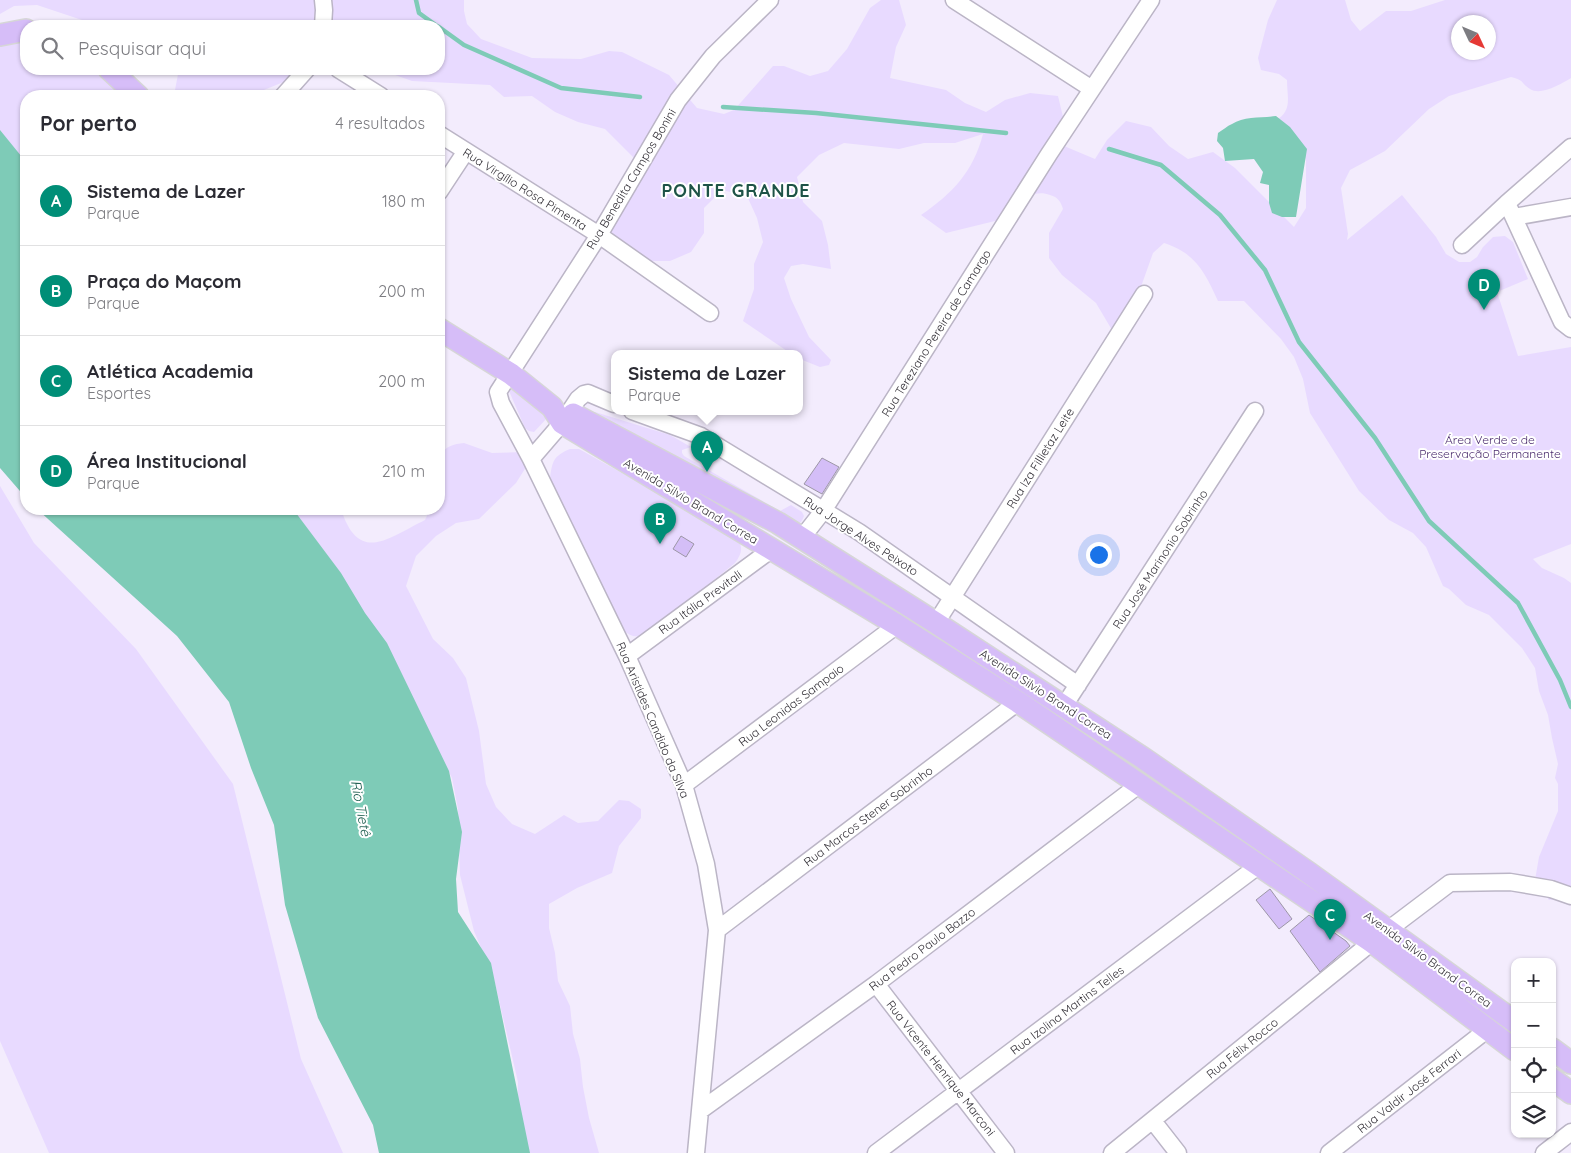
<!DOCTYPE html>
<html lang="pt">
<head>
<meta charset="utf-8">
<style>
  body { margin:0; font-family:Quicksand,sans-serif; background:#f2f2f3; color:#2b2b33 }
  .controls { position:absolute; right:15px; bottom:15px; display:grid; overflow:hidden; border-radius:10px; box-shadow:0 1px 4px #0004 }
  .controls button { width:45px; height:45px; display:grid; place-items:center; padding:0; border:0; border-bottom:1px solid #e1e1e2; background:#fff; color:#2b2b33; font:25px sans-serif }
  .compass { position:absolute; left:1451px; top:15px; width:45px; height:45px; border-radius:50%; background:#fff; box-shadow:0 1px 4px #0004; rotate:134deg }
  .you { position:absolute; left:1098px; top:554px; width:18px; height:18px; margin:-12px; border:4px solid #fff; border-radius:50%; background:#1a73e8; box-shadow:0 0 0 8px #1a73e833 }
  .badge { display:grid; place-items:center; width:32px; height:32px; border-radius:50%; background:#008e77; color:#fff; font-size:16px; font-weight:700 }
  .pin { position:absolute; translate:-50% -41px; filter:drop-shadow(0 1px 2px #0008) }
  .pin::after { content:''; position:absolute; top:26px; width:18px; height:15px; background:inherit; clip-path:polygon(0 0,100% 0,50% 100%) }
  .popup { position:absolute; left:611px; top:350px; width:192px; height:65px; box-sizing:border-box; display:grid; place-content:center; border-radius:10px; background:#fff; filter:drop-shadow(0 1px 4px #0005); font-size:16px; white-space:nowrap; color:#7c7c81 }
  .popup b { font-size:19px; color:#2b2b33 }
  .popup::after { content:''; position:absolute; left:50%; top:100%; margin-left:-10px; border:10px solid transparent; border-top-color:#fff }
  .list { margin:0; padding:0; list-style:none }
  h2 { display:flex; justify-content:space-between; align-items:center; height:65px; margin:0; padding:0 20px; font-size:21px }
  h2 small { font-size:16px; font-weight:400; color:#7c7c81 }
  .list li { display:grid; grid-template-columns:32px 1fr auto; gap:15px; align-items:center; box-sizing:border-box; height:90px; padding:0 20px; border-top:1px solid #e1e1e2 }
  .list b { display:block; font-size:19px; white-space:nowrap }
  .list p { margin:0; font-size:16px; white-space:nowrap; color:#7c7c81 }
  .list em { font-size:16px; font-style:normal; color:#7c7c81 }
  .icon { flex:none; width:28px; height:28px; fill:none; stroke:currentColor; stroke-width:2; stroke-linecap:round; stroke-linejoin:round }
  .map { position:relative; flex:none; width:1571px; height:1153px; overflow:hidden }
  .search { position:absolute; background:#fff; box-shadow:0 1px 4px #0004; left:20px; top:20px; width:425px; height:55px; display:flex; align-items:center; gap:12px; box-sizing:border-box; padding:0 18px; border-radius:20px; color:#7c7c81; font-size:19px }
  .panel { position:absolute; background:#fff; box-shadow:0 1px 4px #0004; left:20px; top:90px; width:425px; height:425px; border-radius:20px }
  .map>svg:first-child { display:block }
  .green { fill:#e8daff; fill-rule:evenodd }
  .water { fill:#7ecbb7 }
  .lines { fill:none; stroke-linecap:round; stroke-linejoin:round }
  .stream { stroke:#7ecbb7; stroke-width:4.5 }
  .building { fill:#d4bef7; stroke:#9d97a7 }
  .minor-casing { stroke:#bbb5c6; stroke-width:19 }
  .major-casing { stroke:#d6d6d7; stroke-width:24 }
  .minor { stroke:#fff; stroke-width:16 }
  .major { stroke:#d6bdf8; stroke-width:21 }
  .labels { text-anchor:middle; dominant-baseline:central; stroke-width:4; stroke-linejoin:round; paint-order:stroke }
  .street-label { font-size:12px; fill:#333037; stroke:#fff }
  .park-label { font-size:12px; fill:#4a2b6d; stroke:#fff }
  .water-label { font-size:14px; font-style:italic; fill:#246254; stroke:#fff }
  .district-label { font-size:18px; font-weight:bold; letter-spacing:1px; fill:#1e5347; stroke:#fff }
</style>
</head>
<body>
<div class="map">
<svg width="1571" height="1153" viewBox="0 0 1571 1153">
  <rect width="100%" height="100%" fill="#f3ecfd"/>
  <path class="green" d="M0,0H464V11L467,24L481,39L532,58L581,59L609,51L622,52L669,75L697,108L724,114L734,110L773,66H784L810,76L828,71L847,49L870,8L881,0H899L906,25L896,47L890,78L946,90L965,103L986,112L1005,100L1030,93L1058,96L1064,121V146L1095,159L1107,140L1126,121L1151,127L1169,146L1188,159L1213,152L1235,168L1294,227L1306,208V159L1294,140L1275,121C1293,111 1287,98 1287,80L1279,74L1261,70L1258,58L1268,20L1277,0H1345L1351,20L1360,31L1386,11H1411L1445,0H1571V78C1561,84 1541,96 1530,89C1521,84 1525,80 1511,77L1449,96L1429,109L1385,151L1350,170L1341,188L1348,234L1347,240L1402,195L1436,237L1446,254L1459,262H1470L1477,257L1483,247L1493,237L1505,236L1513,242L1528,279L1497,292L1518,356L1571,347V544L1533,559L1542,568L1564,578L1571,583V897L1549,900L1535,880L1539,857L1558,811V784L1555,778L1558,764L1552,738L1548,715L1539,691L1535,668L1522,648L1489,615L1466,605L1449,589L1443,586L1426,547L1413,533L1389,520L1359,491L1310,413L1303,379L1294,357L1281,339L1244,301H1218C1205,273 1196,253 1164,243L1153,253L1132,312L1112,330L1096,303L1062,275L1049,258V233L1063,209C1061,202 1058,197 1050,195C1028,187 1014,209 999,224L995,221L946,233L921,215C953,193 973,172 983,134L955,143H924L899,149L844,143L819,155L797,177L803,202L822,221L828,245L831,269L803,264L791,266L784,278L791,299L809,337L831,360L829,365L820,367L800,359V353H790L743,321L754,289V264L763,242L757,218L747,196L722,190L704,208V233L691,252L670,261H645L592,228L618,202L638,188V162L605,129L578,122L555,112L532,96L504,97L490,85L412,81L384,71L380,69H439V26H108L88,22L37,5L14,6L0,14ZM1458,22H1488V52H1458Z
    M0,24L3,27L26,35V69H94L126,96H26V171L0,148Z
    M179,69H301L286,81L249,96H176L175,90Z
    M511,388L547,410V418L534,432L529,431L525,428L509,391Z
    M595,412L670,435L691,447L682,450V453L684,456L780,511L791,505L802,512L804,516C802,521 801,524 795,524L734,487L594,416L593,414Z
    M464,443L492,453L524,452L533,456L516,483L479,519L456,523L436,536L416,556L406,586L433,639L453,658L466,678L479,731L486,784L496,807L512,824L535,834L564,815L578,823L598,821L619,800L629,801L641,809V818L619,846L612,873L577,888L549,904V928L555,953L558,981L570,1006L573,1034L580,1059L583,1087L589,1118L599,1153H516L518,1082L494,979L474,931L460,875L458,809L452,778L402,681L277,509H341C359,565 388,538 425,520L430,509H439C439,499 436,463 440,456C445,446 454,444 464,443Z
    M570,449H579L733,535C744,545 743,552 735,563L647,634C636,638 631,637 623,630L550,479C552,462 553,456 570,449Z
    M0,486L34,543L136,649L233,784L301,1059L343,1153H49L0,1041Z"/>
  <path class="water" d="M1276,116L1290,127L1307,149L1296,217H1282L1272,213L1269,203V185L1260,183L1263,172L1254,159L1225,161L1223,148L1217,141L1218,133C1223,130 1227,126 1232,124C1244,116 1262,118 1276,116Z
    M0,130L26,162V498L0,468Z
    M37,509H293L341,573L365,613L387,643L449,771L462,832L456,879L458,912L491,963L530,1153H379L373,1125L318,1018L285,905L274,825L251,768L229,702L177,636Z"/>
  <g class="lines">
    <path class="stream" d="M416,0L419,13L437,26
      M439,27L464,45L561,88L640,97
      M723,107L816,113L1006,133
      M1109,149L1161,165L1220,215L1265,270L1299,342L1375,438L1429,521L1518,603L1560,680L1571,707"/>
  </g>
  <path class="building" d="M822,458L839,467L822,494L804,484Z
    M681,536L694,544L686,557L673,549Z
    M1270,889L1292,919L1279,929L1256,900Z
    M1309,915L1346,941L1350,946L1320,972L1290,931Z"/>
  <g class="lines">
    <g class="minor-casing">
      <path id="minor" d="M323,0L324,10L323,26
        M954,0L1092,89
        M338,69L381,96
        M283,96L307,69
        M439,134L599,235L710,313
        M439,192L466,151
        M1507,203L1562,322L1571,329
        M1514,217L1571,207
        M1462,245L1507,203L1571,147
        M632,411L701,436L859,532L1078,685
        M531,459L562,423L578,399L584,394L588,393L614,404
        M801,539L823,511L1049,154L1151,0
        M936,623L1144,294
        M627,656L772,549
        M1064,706L1255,411
        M684,785L897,625
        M717,930L1018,702
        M876,984L1006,1153
        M701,1110L876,984L1140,784
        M1153,1121L1178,1153
        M696,1153L717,930L706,864L684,785L627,656L531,459L501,403L498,392L599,235L678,100L713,56L770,0
        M876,1153L1258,866
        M1112,1153L1372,942L1450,883L1510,882L1551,889L1571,896
        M1329,1153L1488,1029
        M1544,1153L1571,1132"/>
    </g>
    <g class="major-casing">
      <path id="major" d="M0,35L26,30
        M109,69L138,96
        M439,329L511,374L552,407L562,423L897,625L1018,702L1372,942L1515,1050
        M573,414L778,523L936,623L1143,758L1309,873L1515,1022
        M1552,1049L1571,1063
        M1552,1079L1571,1093"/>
    </g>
    <use href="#minor" class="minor"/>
    <use href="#major" class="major"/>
  </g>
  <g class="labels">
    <g class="street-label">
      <text transform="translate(631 179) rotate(-59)">Rua Benedita Campos Bonini</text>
      <text transform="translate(525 189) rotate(32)">Rua Virgílio Rosa Pimenta</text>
      <text transform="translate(936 333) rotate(-58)">Rua Tereziano Pereira de Camargo</text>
      <text transform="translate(1040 458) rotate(-58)">Rua Iza Fillietaz Leite</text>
      <text transform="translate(691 501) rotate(31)">Avenida Silvio Brand Correa</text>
      <text transform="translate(861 536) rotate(33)">Rua Jorge Alves Peixoto</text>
      <text transform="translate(1160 559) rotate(-57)">Rua José Marinonio Sobrinho</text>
      <text transform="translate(700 602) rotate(-36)">Rua Itália Previtali</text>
      <text transform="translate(1046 694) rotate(33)">Avenida Silvio Brand Correa</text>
      <text transform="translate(791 705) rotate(-37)">Rua Leonidas Sampaio</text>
      <text transform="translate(653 720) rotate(67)">Rua Aristides Candido da Silva</text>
      <text transform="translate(868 816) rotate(-37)">Rua Marcos Stener Sobrinho</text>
      <text transform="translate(922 949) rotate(-37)">Rua Pedro Paulo Bazzo</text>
      <text transform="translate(1428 959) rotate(36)">Avenida Silvio Brand Correa</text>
      <text transform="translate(1067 1010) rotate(-37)">Rua Izolina Martins Telles</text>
      <text transform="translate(1242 1048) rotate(-39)">Rua Félix Rocco</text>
      <text transform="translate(941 1068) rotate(52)">Rua Vicente Henrique Marconi</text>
      <text transform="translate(1409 1091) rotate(-38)">Rua Valdir José Ferrari</text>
    </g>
    <g class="park-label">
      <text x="1490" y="439">Área Verde e de<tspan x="1490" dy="14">Preservação Permanente</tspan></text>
    </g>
    <g class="water-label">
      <text transform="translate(361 808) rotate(79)">Rio Tietê</text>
    </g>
    <g class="district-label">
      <text x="736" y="190">PONTE GRANDE</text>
    </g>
  </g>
</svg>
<div class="controls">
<button>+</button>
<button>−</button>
<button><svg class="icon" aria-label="locate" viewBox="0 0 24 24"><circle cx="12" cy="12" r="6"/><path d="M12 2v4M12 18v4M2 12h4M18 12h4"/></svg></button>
<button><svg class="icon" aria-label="layers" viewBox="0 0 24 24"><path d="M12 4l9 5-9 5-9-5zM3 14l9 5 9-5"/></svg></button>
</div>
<svg class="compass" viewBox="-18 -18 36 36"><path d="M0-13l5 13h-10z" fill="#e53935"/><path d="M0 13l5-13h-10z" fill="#7c7c81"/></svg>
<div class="you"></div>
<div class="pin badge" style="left:707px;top:472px">A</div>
<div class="popup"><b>Sistema de Lazer</b>Parque</div>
<div class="pin badge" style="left:660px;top:544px">B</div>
<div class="pin badge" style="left:1330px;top:940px">C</div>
<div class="pin badge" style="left:1484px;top:310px">D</div>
<div class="search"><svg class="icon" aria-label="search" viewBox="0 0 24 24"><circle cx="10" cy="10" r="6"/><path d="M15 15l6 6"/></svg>Pesquisar aqui</div>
<section class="panel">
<h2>Por perto<small>4 resultados</small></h2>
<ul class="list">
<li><span class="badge">A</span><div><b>Sistema de Lazer</b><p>Parque</p></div><em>180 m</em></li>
<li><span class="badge">B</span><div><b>Praça do Maçom</b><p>Parque</p></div><em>200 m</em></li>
<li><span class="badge">C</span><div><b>Atlética Academia</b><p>Esportes</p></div><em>200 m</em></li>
<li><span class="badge">D</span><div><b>Área Institucional</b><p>Parque</p></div><em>210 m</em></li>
</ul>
</section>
</div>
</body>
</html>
